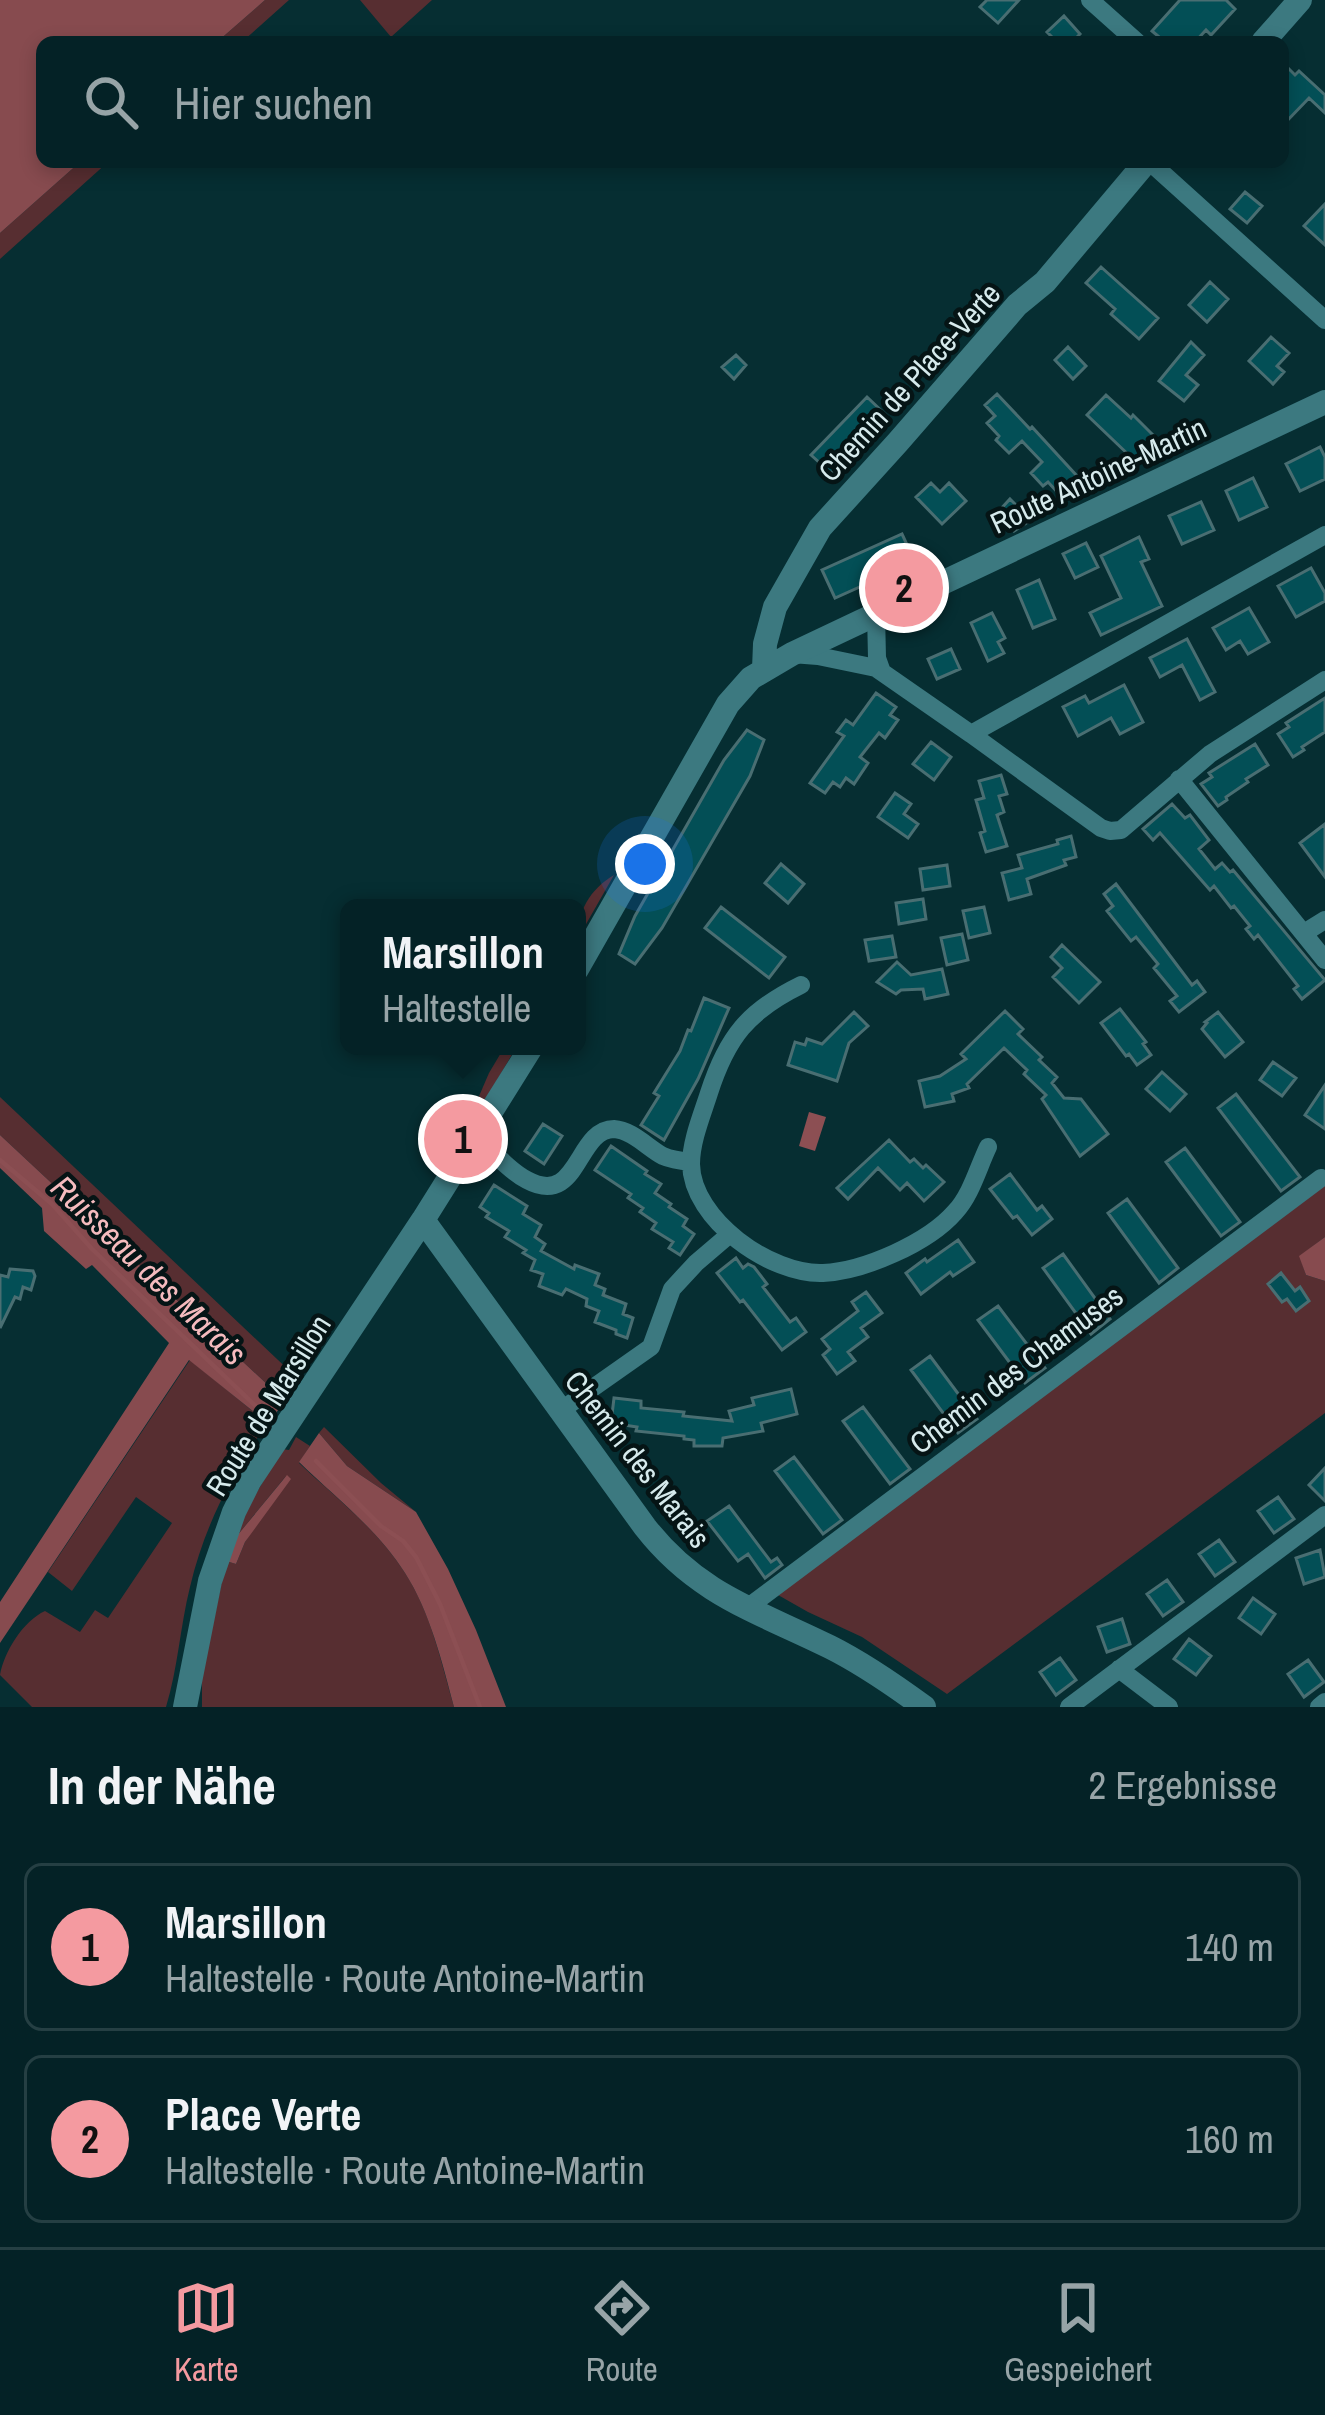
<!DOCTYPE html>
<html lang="de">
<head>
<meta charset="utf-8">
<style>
  body { margin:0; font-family:"Archivo Narrow",sans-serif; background:#0d2a2e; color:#f1f3f6 }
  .you { position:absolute; left:645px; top:864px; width:42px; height:42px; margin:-30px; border:9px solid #fff; border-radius:50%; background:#1a73e8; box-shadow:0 0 0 18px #1a73e833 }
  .badge { display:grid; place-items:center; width:78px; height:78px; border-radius:50%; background:#f49aa0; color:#111; font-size:39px; font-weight:700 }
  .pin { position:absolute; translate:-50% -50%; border:6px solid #fff; box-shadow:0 3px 12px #0006 }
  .popup { position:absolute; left:340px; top:899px; width:246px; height:156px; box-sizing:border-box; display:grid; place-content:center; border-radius:18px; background:#042226; filter:drop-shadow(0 3px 9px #0005); font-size:39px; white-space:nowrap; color:#97a4a7 }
  .popup b { font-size:45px; color:#f1f3f6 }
  .popup::after { content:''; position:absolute; left:50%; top:100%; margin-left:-24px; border:24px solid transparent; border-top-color:#042226 }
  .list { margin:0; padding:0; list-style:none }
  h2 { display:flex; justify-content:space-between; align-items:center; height:156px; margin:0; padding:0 48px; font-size:51px }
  h2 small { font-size:39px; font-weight:400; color:#97a4a7 }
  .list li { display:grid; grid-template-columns:78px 1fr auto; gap:36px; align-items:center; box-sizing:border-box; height:168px; margin:0 24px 24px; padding:0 24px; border:3px solid #253f43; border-radius:18px }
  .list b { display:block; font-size:45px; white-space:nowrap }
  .list p { margin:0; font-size:39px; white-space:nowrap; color:#97a4a7 }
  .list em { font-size:39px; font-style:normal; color:#97a4a7 }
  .icon { flex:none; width:66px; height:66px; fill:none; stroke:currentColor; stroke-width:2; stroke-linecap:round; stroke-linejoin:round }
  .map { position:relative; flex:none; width:1325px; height:1707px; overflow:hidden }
  .search { position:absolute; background:#042226; box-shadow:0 6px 18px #0003; left:36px; right:36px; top:36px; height:132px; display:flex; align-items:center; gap:30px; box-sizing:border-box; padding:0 42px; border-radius:18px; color:#97a4a7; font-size:45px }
  .sheet { height:540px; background:#042226 }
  nav { display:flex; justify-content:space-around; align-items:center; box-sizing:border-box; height:168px; border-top:3px solid #253f43; background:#042226; font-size:33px; color:#97a4a7 }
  nav a { display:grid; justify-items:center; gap:6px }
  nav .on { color:#f49aa0 }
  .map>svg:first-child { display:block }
  .green { fill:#572e31 }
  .forest { fill:#874b4f }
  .water { fill:#8c4f53 }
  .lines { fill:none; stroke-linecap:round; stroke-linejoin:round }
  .stream { stroke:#8c4f53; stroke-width:4.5 }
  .building { fill:#034f56; stroke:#496e72; stroke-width:3 }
  .minor { stroke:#3c7980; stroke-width:18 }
  .tertiary { stroke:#3c7980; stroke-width:24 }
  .labels { text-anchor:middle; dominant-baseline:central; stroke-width:9; stroke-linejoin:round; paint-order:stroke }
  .street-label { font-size:30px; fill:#d6eaec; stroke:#051415 }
  .water-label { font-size:33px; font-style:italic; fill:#f5bbbe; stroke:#051415 }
</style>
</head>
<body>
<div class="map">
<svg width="1325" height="1707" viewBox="0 0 1325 1707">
  <rect width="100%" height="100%" fill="#062e32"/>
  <path class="green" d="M265,0H289L242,42H217Z
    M360,0H432L391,37Z
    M80,162H108L0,259V233Z
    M614,875L577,940C577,912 590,889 614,875Z
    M505,1046H517L470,1126L467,1124L489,1073Z
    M0,1097L296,1377L285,1401L0,1135Z
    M1325,1183V1237L1300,1256L1306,1275L1325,1281V1413L947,1694L862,1637L808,1612L771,1591Z
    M190,1360L255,1413L260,1434C228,1481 203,1531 190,1587C180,1627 178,1668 166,1707H32L0,1675C4,1652 23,1621 45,1611L80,1632L95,1610L108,1618L172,1523L136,1497L72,1591L48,1572Z
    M324,1427L381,1483L416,1512L347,1466L319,1433Z
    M296,1437L310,1446L299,1463C335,1497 378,1530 405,1573C431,1613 441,1662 454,1707H202V1677L226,1561L236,1564L245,1542L286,1476L236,1537L247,1509L282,1449L289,1450Z"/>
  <path class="forest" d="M0,0H265L217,42H42V162H80L0,233Z
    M0,1135L285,1401L260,1434L254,1412L189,1360L0,1643V1602L169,1343L92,1265L86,1269L44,1231L42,1208L0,1168Z
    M1325,1237V1281L1306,1275L1299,1256Z
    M319,1433L347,1466L416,1512L448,1569L476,1630L506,1707H454C442,1662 430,1612 405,1573C378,1530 335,1497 299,1462Z
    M287,1475L291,1479L245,1542L236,1564L226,1561L236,1537Z"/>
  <path class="water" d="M809,1112L826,1117L815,1151L799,1146Z"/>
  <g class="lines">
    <path class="stream" d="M0,1160L52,1204L92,1249L264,1414
      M316,1461L381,1526L403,1541L416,1557L440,1604L480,1707"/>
  </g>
  <path class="building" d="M987,0H1019L998,23L980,7Z
    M1180,0H1226L1235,9L1211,35L1206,30L1195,42H1165L1152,31Z
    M1064,16L1080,34L1072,42H1057L1047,32Z
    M1283,63L1295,75L1299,71L1325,95V113L1309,98L1283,125Z
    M1245,192L1262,206L1247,223L1230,209Z
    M1325,204V245L1304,226Z
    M1101,267L1158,318L1139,339L1111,314L1115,309L1086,283Z
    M1210,282L1228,299L1207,322L1189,305Z
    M1271,337L1289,353L1277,366L1284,372L1273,384L1249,361Z
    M1191,342L1204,355L1186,375L1198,385L1184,401L1159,381Z
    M1068,347L1086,366L1073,379L1055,360Z
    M736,355L746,365L734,379L722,367Z
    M997,394L1030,429L1032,427L1088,488L1078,497L1068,486L1060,495L1048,482L1043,486L1031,473L1042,462L1022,441L1009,453L996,440L999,436L987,423L995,416L985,405Z
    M1106,395L1131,418L1133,415L1167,449L1156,460L1145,449L1134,460L1087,415Z
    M867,397L887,416L831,473L811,455Z
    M1320,447L1325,457V479L1300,491L1286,464Z
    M1253,478L1267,507L1239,520L1226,491Z
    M931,483L940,492L949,483L966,501L942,524L916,497Z
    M1010,499L1031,520L1014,531L997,513Z
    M1201,502L1214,530L1182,544L1169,516Z
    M902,534L915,562L835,598L822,570Z
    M1139,537L1149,559L1141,562L1162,606L1101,635L1090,613L1121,598L1101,556Z
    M1086,543L1098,567L1075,578L1063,554Z
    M1311,568L1325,593V601L1296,617L1278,586Z
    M1039,580L1055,619L1033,628L1017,590Z
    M1249,608L1269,642L1248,654L1240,641L1226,650L1213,628Z
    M992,613L1005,638L998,642L1004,653L988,661L971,623Z
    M1187,639L1215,692L1200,700L1182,665L1160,677L1150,658Z
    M951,649L960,669L937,679L928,659Z
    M1124,685L1143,722L1120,734L1111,718L1078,736L1063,707L1085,696L1089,703Z
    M876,693L896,707L890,715L898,720L885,738L879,733L860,757L868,763L854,784L846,778L840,787L833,782L825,793L810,783L844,736L837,732L846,720L853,725Z
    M1325,698V732L1302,747L1304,750L1293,757L1278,734L1289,727L1286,723Z
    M747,730L764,740L750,776L662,928L635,964L619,954L635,916L724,760Z
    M931,742L951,757L934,780L913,764Z
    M1255,744L1268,765L1246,779L1248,782L1226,797L1227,800L1218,806L1201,784L1212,777L1209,773Z
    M1001,775L1007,794L999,796L1004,812L997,815L1007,846L986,852L980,833L985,831L976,800L984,798L979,781Z
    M895,793L911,804L904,814L918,824L908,838L878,817Z
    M1172,804L1185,818L1190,815L1209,840L1199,849L1215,869L1222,863L1230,872L1233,870L1325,980L1302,999L1294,989L1298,986L1258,935L1254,939L1246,929L1250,926L1234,906L1231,908L1214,886L1210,890L1160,833L1153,840L1143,829Z
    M1325,824V877L1300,843Z
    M1071,836L1076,857L1064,860L1066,865L1027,879L1031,894L1009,900L1002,873L1022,868L1018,855L1058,844L1057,840Z
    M781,864L804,884L788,903L765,883Z
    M947,865L950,886L923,890L920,869Z
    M1116,884L1192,985L1197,981L1205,992L1179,1012L1170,1001L1177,996L1154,968L1158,964L1136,937L1131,941L1107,911L1113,906L1104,894Z
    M923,899L926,919L899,924L896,903Z
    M721,907L785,957L769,978L705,928Z
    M984,907L990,933L969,938L963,911Z
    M962,934L968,960L947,965L941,938Z
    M892,936L896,957L869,961L865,940Z
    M1062,945L1100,982L1079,1003L1053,977L1062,968L1051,957Z
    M897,962L911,975L942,969L948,994L925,999L923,989L901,990L896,994L877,982Z
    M704,998L729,1008L698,1079L664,1140L641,1125L659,1096L654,1093L680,1051L688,1030L691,1031Z
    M1120,1009L1146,1042L1143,1044L1151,1055L1137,1065L1129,1054L1126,1056L1101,1023Z
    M1005,1011L1023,1029L1018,1034L1042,1057L1039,1060L1057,1077L1052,1083L1064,1098L1081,1099L1108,1134L1080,1156L1042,1099L1046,1095L1024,1074L1027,1070L1004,1048L967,1084L969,1088L952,1094L954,1101L925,1107L919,1081L940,1076L966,1059L961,1054Z
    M854,1012L868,1026L849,1043L837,1081L788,1065L795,1042L805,1045L807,1039L822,1044Z
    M1218,1012L1243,1042L1225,1057L1202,1029L1207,1023L1205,1022Z
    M1273,1062L1296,1078L1282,1096L1260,1080Z
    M1162,1072L1186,1094L1170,1111L1146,1089Z
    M1325,1085V1129L1305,1115Z
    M1236,1094L1300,1177L1281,1191L1218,1108Z
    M543,1124L562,1136L544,1164L525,1151Z
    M889,1140L910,1162L914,1159L923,1168L926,1165L944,1182L924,1201L907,1183L900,1190L878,1168L848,1199L837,1188Z
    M611,1146L647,1171L645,1174L661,1184L655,1193L671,1204L669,1207L687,1219L683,1226L694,1234L680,1255L669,1248L673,1242L652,1229L656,1223L640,1212L643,1208L628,1198L631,1194L595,1170Z
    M1185,1148L1240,1222L1221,1236L1166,1162Z
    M1010,1174L1037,1210L1042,1206L1052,1219L1032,1235L1017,1216L1013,1218L990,1189Z
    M494,1185L527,1206L523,1214L541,1225L535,1237L545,1244L541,1251L574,1269L575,1265L599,1274L595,1285L605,1289L603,1295L626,1304L623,1314L633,1318L627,1338L616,1334V1330L595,1322L599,1311L586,1306L587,1299L566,1289L562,1295L539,1286L543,1274L531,1270L535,1260L523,1253L526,1250L505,1237L509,1231L486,1217L489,1213L480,1207Z
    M1127,1199L1178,1268L1159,1283L1108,1213Z
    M958,1240L974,1262L953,1276L950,1272L921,1294L906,1273L925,1259L927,1262Z
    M1063,1254L1110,1319L1091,1334L1043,1268Z
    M736,1258L743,1268L748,1264L754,1267L767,1284L763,1287L790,1322L796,1318L806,1332L782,1350L743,1300L740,1302L717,1273Z
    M10,1269L33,1271L35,1276L31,1290L23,1287L20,1299L15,1297L0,1328V1275L8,1277Z
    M1281,1273L1295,1291L1300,1287L1309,1301L1296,1311L1287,1299L1282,1302L1268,1284Z
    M866,1292L882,1313L861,1328L868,1337L848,1352L855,1361L837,1374L823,1355L830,1349L822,1339L858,1311L852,1302Z
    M998,1306L1045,1368L1025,1383L978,1320Z
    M930,1356L977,1419L958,1433L911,1370Z
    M791,1389L797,1414L761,1423L763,1431L723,1438L722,1446H694V1440L684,1439V1436L636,1431L637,1427L611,1423L614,1398L641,1401V1408L684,1412L683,1416L732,1421L729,1411L754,1405L752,1398Z
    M863,1407L910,1469L890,1484L843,1421Z
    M794,1457L842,1520L823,1534L775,1471Z
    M1325,1468V1501L1309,1485Z
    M1278,1497L1294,1519L1274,1533L1258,1511Z
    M729,1506L771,1562L777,1558L782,1565L765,1578L748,1554L738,1561L707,1521Z
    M1219,1540L1235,1562L1215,1576L1199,1554Z
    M1320,1550L1325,1577L1304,1584L1296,1558Z
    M1167,1580L1183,1602L1163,1616L1147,1594Z
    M1253,1598L1275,1614L1261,1634L1239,1618Z
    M1122,1619L1130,1644L1107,1652L1098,1627Z
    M1189,1639L1211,1656L1196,1675L1174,1659Z
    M1060,1658L1076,1680L1056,1695L1040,1672Z
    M1308,1660L1324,1682L1304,1697L1288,1674Z"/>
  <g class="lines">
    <path class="minor" d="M1090,0L1137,42
      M1150,162L1325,320
      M876,613L877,658L882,672
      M792,654L818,656L876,668L971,734L1325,535
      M971,734L1101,828L1110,831L1121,830L1210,754L1325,680
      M1179,779L1325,960
      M1304,933L1325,920
      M801,985C748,1011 727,1037 709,1093C702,1115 691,1141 691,1164C692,1220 771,1275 823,1273C864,1271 928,1243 955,1212C971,1195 978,1168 988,1147
      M477,1136C492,1150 508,1170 527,1180C579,1208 576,1129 614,1129C632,1130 648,1148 663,1156C672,1160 681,1161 691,1162
      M560,1411L651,1347L672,1289L696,1263L730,1234
      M747,1608L1321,1178
      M1119,1669L1169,1707
      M1069,1707L1325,1515
      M1319,1707L1325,1702"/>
    <path class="tertiary" d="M1263,42L1300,0
      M764,669L765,644L775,607L820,528L898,442L1017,305L1045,282L1146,162
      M577,969L728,704L751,678L792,654L1325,402
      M423,1220L645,1527C697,1594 757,1611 830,1647C864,1664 894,1685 924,1707
      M185,1707L210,1581L234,1512L250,1480L423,1220L532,1046"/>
  </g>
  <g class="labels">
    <g class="street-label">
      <text transform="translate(909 382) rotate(-48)">Chemin de Place-Verte</text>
      <text transform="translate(1098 475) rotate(-25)">Route Antoine-Martin</text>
      <text transform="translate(1016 1369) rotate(-37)">Chemin des Chamuses</text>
      <text transform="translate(268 1405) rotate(-58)">Route de Marsillon</text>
      <text transform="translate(638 1459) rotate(52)">Chemin des Marais</text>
    </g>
    <g class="water-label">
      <text transform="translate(149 1270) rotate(44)">Ruisseau des Marais</text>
    </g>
  </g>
</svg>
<div class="you"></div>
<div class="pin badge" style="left:463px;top:1139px">1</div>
<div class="popup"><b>Marsillon</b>Haltestelle</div>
<div class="pin badge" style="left:904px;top:588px">2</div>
<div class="search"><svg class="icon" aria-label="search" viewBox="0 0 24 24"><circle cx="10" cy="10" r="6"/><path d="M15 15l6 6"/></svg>Hier suchen</div>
</div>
<section class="sheet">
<h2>In der Nähe<small>2 Ergebnisse</small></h2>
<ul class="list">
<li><span class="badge">1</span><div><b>Marsillon</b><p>Haltestelle · Route Antoine-Martin</p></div><em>140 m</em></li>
<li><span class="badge">2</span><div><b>Place Verte</b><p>Haltestelle · Route Antoine-Martin</p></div><em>160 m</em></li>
</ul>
</section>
<nav>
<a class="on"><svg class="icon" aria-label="map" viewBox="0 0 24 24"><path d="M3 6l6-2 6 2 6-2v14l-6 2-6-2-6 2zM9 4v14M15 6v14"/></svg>Karte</a>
<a><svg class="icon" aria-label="directions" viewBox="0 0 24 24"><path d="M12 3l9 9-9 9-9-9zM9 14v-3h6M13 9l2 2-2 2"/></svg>Route</a>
<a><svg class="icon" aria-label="saved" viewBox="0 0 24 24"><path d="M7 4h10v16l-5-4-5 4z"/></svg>Gespeichert</a>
</nav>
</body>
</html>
